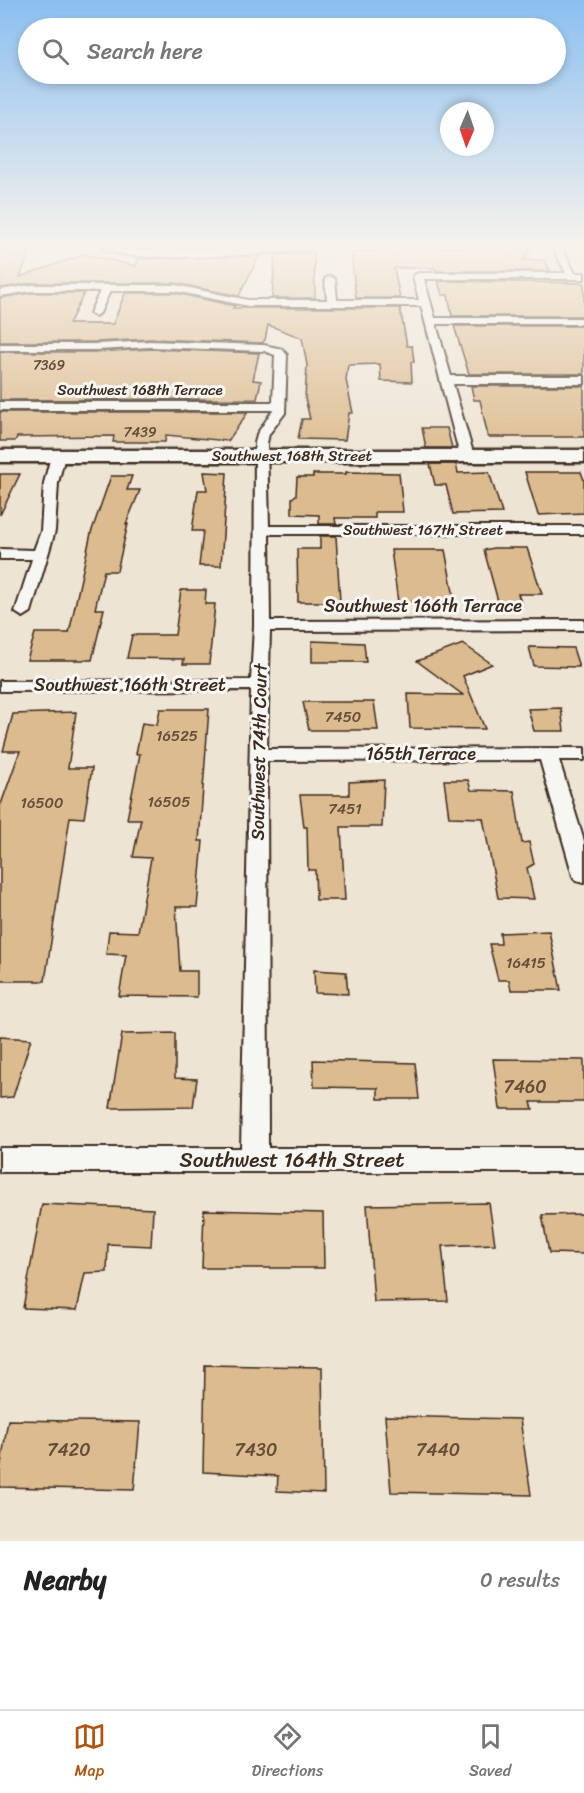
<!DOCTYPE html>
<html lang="en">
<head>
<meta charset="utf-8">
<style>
  body { margin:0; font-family:Sriracha,sans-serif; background:#f2f2f2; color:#222 }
  .compass { position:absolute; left:440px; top:102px; width:54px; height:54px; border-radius:50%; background:#fff; box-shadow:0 3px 9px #0003; rotate:182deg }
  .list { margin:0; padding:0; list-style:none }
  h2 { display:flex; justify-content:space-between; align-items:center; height:78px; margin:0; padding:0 24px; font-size:26px }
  h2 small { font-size:20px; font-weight:400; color:#767676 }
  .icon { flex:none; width:33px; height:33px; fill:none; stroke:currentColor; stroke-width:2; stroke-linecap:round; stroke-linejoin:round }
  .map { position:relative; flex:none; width:584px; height:1541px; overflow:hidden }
  .search { position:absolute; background:#fff; box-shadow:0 3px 9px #0003; left:18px; right:18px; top:18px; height:66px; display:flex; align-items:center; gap:15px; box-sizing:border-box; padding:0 21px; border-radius:33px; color:#767676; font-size:22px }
  .sheet { height:168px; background:#fff }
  nav { display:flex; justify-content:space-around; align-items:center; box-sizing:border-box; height:84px; border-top:2px solid #e0e0e0; background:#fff; font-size:16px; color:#767676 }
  nav a { display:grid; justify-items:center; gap:3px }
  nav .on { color:#b45309 }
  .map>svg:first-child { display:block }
  .building { fill:#dcbb8e; stroke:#3b2a1e; stroke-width:1.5 }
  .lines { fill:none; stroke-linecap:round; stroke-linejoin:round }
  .street-casing { stroke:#3b2a1e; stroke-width:4 }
  .secondary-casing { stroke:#3b2a1e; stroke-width:5 }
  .street { fill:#f6f6f2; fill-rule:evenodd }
  .secondary { fill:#f6f6f2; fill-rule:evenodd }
  .labels { text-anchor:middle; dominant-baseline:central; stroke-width:6; stroke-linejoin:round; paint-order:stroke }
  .far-number-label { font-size:14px; fill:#634e3a }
  .far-street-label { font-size:15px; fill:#3b2a1e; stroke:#f6f6f2 }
  .number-label { font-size:15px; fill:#634e3a }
  .street-label { font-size:18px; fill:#3b2a1e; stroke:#f6f6f2 }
  .near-number-label { font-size:18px; fill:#634e3a }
  .near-street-label { font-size:21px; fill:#3b2a1e; stroke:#f6f6f2 }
</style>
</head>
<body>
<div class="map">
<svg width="584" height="1541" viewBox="0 0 584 1541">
  <rect width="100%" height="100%" fill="#eee4d4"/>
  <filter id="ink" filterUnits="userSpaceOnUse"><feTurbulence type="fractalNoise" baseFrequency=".0167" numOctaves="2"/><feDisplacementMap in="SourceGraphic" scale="12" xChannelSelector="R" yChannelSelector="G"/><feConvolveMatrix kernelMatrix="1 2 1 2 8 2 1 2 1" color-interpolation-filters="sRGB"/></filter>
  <g filter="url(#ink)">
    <path class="building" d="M0,248H31L20,277L85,254L136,266L138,259L259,256L239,296L175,283H32L0,288Z
      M386,248H531L523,260H544L550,271H436L435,268H394L400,298H356L351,253L388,250Z
      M314,252L315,298H272L275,255Z
      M438,281L584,283V316H452L448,295H442Z
      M32,293H84L69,324H113L125,293H175L235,306L233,308H400L407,346H412L414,362H411L412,382L381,381L380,364L348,365L346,380L353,413H349L345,440L298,439L302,419H310L305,398L307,365L302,338L268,325L265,340L262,343L150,339L97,342H0V298Z
      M454,326H584V374H469Z
      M150,349L259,353L253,380L261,381L257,399L0,400V352H97Z
      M471,386H584V437H488L480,400H474Z
      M0,412H248L228,441L166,435L165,442H113L114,436L17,437L15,441H0Z
      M422,428H447L452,448H426Z
      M430,464H456L458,473L489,472L502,513L453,514L446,485H435Z
      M204,472L227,473L221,566H199L203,531H192L198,490H207Z
      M346,472L399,473L403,512H375V518H335L336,524H319V515L292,514V498L296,495L297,477H313V474H346Z
      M525,472H581L584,480V513L538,515Z
      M0,474H20L0,515Z
      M111,476H132L127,490H140L126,524H128L117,571H104L95,609H104L92,660H27L35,633H69L91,533Z
      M320,536H336L340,602H298L297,549H320Z
      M493,548H527L542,594H518L522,605H499L484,550Z
      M391,550H445L455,602H398Z
      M181,590H206L205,604H215L209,664H183L184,659L127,658L132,635H175Z
      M312,641L364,643L366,662H312Z
      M463,644L492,664L463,676L485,729L410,728L408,694L463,695L417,661Z
      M529,647L573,648L579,667L534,666Z
      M303,702H374L378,730H309Z
      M561,708L564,731H534L528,709Z
      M160,709H209L199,841H203L197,907H176L180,971H197V997L119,996L126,955L106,954L109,931L138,932L151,858L133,857L141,819H127L140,754H136L142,723L157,725Z
      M76,712L68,768H92L84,818L70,817L45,981H0V807L20,751H3L13,714Z
      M384,780L382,827H341L345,900H316L315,870H308L307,827H304L300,795H349V782Z
      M444,780H468L471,790L514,791L522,843L529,842L534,864L527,868L534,899L498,898L483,818L449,817Z
      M549,931L561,990H511L509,980H498L489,944H501L500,933Z
      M314,970L346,972L348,994L315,993Z
      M175,1033V1078L197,1079L193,1107L110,1108L122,1034Z
      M0,1037L31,1039L13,1097L0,1098Z
      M493,1059L584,1060V1102H531L533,1109H500Z
      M313,1060L415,1063L419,1099H378V1088L314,1087Z
      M489,1203L495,1244L442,1246L448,1301L374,1302L367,1205Z
      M42,1204L153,1209L151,1246L108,1244L107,1272L85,1273L77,1310L23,1308Z
      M204,1210L323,1213L324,1268H202Z
      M584,1214V1254L549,1253L542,1215Z
      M205,1365L322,1367L324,1493L277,1491L278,1476L203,1472Z
      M385,1416L520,1419L531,1495L391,1492Z
      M8,1420L140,1422L134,1490L0,1487V1470Z"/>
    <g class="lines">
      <g class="street-casing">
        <path id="street" d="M102,248L131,250L304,248L300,251C263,253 126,265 102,248Z
          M553,248H562L575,273H584V279H424L435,318H584V324H436L451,376H584V384H453L474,456L467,460L460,456L421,306H248L175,291H110L100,313L95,316L90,313L100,291H32L0,296V290L32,285H175L248,300H327L325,279L330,276L335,279L337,300H419L413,276L418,273H566Z
          M150,341L264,345L282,349L287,355L285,413L269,434L267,443L269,526H584V534H269L270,621L584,620V630L270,631L267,749L584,748V760H559L584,841V883L576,881L573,876L540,760L267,761L268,1148H584V1172H0V1148H241L251,690L0,691V681L251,680L254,626L255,443L257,434L273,410H0V402H273L275,355L264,351L150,347L97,350H0V344H97Z
          M58,452L65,456L58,483L55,531L31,612L23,617L15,612L32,559H0V549L34,550L41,531L44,483L51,456Z"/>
      </g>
      <g class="secondary-casing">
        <path id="secondary" d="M0,450H584V462H0Z"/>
      </g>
      <use href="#street" class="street"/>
      <use href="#secondary" class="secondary"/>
    </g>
  </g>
  <linearGradient id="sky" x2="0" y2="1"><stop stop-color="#8bbff0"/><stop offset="0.53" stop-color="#f7f3ec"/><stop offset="1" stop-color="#f7f3ec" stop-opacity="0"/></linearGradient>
  <rect width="584" height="464" fill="url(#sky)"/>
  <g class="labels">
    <g class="far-number-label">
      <text x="49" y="365">7369</text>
      <text x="140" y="432">7439</text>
    </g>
    <g class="far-street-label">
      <text x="140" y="390">Southwest 168th Terrace</text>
      <text x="292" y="456">Southwest 168th Street</text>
      <text x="423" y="530">Southwest 167th Street</text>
    </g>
    <g class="number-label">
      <text x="343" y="717">7450</text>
      <text x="177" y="736">16525</text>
      <text x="169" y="802">16505</text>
      <text x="42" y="803">16500</text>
      <text x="345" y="809">7451</text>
      <text x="526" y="963">16415</text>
    </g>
    <g class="street-label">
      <text x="423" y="606">Southwest 166th Terrace</text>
      <text x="130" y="685">Southwest 166th Street</text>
      <text transform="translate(259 752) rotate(-89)">Southwest 74th Court</text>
      <text x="421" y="754">165th Terrace</text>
    </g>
    <g class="near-number-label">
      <text x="525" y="1087">7460</text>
      <text x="69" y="1450">7420</text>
      <text x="256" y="1450">7430</text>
      <text x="438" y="1450">7440</text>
    </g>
    <g class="near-street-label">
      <text x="292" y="1160">Southwest 164th Street</text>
    </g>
  </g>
</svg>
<svg class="compass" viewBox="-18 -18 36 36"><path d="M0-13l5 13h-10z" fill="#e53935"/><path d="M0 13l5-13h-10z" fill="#767676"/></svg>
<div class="search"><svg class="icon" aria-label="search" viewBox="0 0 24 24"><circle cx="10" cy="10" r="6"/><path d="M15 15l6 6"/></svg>Search here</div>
</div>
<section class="sheet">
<h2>Nearby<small>0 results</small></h2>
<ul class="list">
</ul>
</section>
<nav>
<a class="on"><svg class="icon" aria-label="map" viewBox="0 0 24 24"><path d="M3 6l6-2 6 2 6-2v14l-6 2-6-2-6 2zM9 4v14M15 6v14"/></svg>Map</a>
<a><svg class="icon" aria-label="directions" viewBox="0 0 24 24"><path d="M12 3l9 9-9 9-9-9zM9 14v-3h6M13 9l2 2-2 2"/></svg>Directions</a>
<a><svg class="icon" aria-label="saved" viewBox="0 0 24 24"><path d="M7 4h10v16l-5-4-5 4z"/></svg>Saved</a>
</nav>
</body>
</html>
